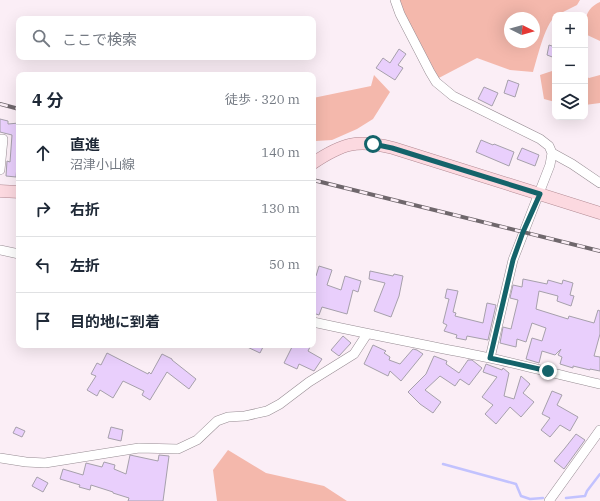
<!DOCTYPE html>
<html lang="ja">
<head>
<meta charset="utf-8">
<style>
  body { margin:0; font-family:"IBM Plex Serif","Noto Sans JP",serif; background:#f6f6f7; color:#1f2937 }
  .controls { position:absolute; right:12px; top:12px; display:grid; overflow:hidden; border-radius:8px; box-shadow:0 4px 16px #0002 }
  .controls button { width:36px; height:36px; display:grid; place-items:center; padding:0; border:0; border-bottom:1px solid #e0e1e3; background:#fff; color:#1f2937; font:20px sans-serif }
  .compass { position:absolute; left:504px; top:12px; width:36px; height:36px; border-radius:50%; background:#fff; box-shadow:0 4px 16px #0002; rotate:95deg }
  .stop { position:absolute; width:12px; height:12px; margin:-9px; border:3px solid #14636a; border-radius:50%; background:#fff }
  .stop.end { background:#14636a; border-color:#fff; box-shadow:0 1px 4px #0008 }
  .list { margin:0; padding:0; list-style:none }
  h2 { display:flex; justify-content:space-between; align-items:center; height:52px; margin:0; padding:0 16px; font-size:17px }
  h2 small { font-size:13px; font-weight:400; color:#747a83 }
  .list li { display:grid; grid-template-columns:26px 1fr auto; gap:12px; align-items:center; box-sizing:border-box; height:56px; padding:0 16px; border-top:1px solid #e0e1e3 }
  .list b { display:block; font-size:15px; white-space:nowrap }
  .list p { margin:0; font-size:13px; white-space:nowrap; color:#747a83 }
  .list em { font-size:13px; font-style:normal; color:#747a83 }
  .icon { flex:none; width:22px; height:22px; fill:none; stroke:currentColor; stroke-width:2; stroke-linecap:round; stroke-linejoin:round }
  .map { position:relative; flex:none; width:600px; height:501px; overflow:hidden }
  .search { position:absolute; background:#fff; box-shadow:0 4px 16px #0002; left:16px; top:16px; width:300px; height:44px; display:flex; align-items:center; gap:10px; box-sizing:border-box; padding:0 14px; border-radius:8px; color:#747a83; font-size:15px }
  .panel { position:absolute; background:#fff; box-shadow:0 4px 16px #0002; left:16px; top:72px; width:300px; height:276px; border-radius:8px }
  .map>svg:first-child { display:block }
  .green { fill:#f4b8ac; fill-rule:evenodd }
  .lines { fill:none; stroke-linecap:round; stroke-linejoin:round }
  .stream { stroke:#c2c2fe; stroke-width:2.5 }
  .building { fill:#e9cffc; stroke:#a6a0ab }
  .minor-casing { stroke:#978c93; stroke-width:10 }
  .major-casing { stroke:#b08992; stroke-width:13 }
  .minor { stroke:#fff; stroke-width:9 }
  .major { stroke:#fcd9e0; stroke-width:12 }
  .rail-casing { stroke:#6f676c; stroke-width:4 }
  .rail { stroke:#fbeef6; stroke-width:2.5; stroke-dasharray:8; stroke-linecap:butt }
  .route { stroke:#14636a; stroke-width:5 }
</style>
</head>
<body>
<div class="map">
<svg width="600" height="501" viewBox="0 0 600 501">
  <rect width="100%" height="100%" fill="#fbeef6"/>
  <path class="green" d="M398,0H580L577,5L557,15H555V17C545,24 537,59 533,72L510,70L477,58L435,80ZM510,18H534V42H510Z
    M600,2V41L585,34C585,19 585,9 600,2Z
    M555,70V102L544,99L540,75Z
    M374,75L390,92L373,119L357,129L332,140L316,141L313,139V98L371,86Z
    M600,75V103L585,105V76L589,78Z
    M228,450L266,473L324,486L347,501H217L213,470Z"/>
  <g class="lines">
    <path class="stream" d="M443,464L516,484L521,496L530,499L543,498
      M566,498L585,496L587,491L600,474"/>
  </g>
  <path class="building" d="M549,45L555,47V58L547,55Z
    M399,49L406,54L398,65L403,68L395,80L376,68L383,58L390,63Z
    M508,80L519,84L515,97L504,93Z
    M484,87L498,93L492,106L478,99Z
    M0,119L8,121V124L19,123V157L18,156L16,177L6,176L7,161L10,162L12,135L0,132Z
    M481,140L493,145L494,144L514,152L509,166L476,152Z
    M522,148L539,155L535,166L517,159Z
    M319,266L332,270L327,285L341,290L345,276L361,281L358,292L353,290L347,314L322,307L319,315L313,313V275L316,276Z
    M370,271L393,276L394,274L403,276L399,296L391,317L374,311L385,283L369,279Z
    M523,279L547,284L548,280L562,284L563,280L573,283L570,295L574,296L571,306L557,301L558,296L539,291L536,309L568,319L569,316L594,323L598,310L600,311V334L594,356L600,357V371L590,369V370L573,366V368L560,364L562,357L558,355L561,349L555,355L542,351L539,363L526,359L532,338L542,341L546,328L532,323L526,342L517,339L516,347L500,343L503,327L511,329L518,300L510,298L513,285L522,287Z
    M447,289L458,291L453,312L456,313L455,316L483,323L487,303L496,305L488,340L467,336L466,340L456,338L457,335L444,331L447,325L443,323L449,299L445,298Z
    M343,336L351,343L339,356L331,350Z
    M243,345H264L260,353Z
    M293,345H311L308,351L322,359L314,371L299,364L297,369L284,363Z
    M373,345L386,351L384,353L390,357L389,360L400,364L413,349L417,350L423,354L401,381L390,371L388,376L364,364Z
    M107,353L148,374L149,372L151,374L162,354L172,359V360L196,379L189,389L167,372L150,400L142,395L144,391L123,381L113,398L100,390L97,396L87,390L96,376L91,374L97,363L101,365Z
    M434,356L447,361L446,364L459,373L468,360H472L482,368L469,385L460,379L455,386L440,376L425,390L441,402L433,413L420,404L408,392L426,374Z
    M486,364L502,370L503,368L509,373L504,396L514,399L521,376L530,384L523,393L534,402L521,417L510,407L496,424L485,414L493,405L482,397L497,377L483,372Z
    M552,391L562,395L557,405L578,417L570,431L560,425L550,437L541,430L550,418L542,414Z
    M16,427L25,431L22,437L13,433Z
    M111,427L123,430L121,441L108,438Z
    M576,434L585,440L564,469L554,461L565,448Z
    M130,455L158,461L159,455L169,456L163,501H128L129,498L113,493V492L91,485L90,490L79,487L80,485L60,479L63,469L83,475L86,463L102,467L104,462L115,465L114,469L126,474Z
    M37,477L48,483L43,492L32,486Z"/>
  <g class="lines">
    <g class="minor-casing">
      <path id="minor" d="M395,0L400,14L430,72L436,82L453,96L540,139L549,146L552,153L550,165L513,260L490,358
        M0,139H3L0,170
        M552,153L572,164L600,183
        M0,250L19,254
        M313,322C372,335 431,346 490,358C527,366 563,376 600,384
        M0,458L26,462L45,463L139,448L178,449L197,440L217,421L228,417L245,416L267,411L280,404L309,382L354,354L367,334
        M549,501L600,430"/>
    </g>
    <g class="major-casing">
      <path id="major" d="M313,163C343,143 357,139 393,148L600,213
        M0,191L19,192"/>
    </g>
    <use href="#minor" class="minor"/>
    <use href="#major" class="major"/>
    <g class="rail-casing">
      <path id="rail" d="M0,104L19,109
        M313,180L600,251"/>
    </g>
    <use href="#rail" class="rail"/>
  </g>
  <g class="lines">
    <path class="route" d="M373,144L392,148L540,194L523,232L513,260L490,358L548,371"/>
  </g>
</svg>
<div class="controls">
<button>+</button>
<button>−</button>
<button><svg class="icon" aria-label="layers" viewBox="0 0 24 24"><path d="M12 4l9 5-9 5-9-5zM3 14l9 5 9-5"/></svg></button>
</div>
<svg class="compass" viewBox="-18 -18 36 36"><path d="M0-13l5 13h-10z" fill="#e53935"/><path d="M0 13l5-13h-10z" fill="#747a83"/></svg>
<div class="stop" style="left:373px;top:144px"></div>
<div class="stop end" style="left:548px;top:371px"></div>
<div class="search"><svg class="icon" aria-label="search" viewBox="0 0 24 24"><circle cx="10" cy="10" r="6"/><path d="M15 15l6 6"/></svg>ここで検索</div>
<section class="panel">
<h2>4 分<small>徒歩 · 320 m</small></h2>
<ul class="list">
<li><svg class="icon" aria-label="ahead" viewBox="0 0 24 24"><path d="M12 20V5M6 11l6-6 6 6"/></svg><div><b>直進</b><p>沼津小山線</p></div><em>140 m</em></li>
<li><svg class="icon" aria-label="right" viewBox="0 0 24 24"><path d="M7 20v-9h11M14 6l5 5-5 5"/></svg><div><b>右折</b></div><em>130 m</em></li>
<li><svg class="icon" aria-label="left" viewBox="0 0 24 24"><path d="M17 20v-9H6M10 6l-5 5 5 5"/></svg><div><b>左折</b></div><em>50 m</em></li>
<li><svg class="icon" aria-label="arrive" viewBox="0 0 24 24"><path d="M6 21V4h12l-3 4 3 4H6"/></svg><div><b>目的地に到着</b></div></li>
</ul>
</section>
</div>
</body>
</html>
